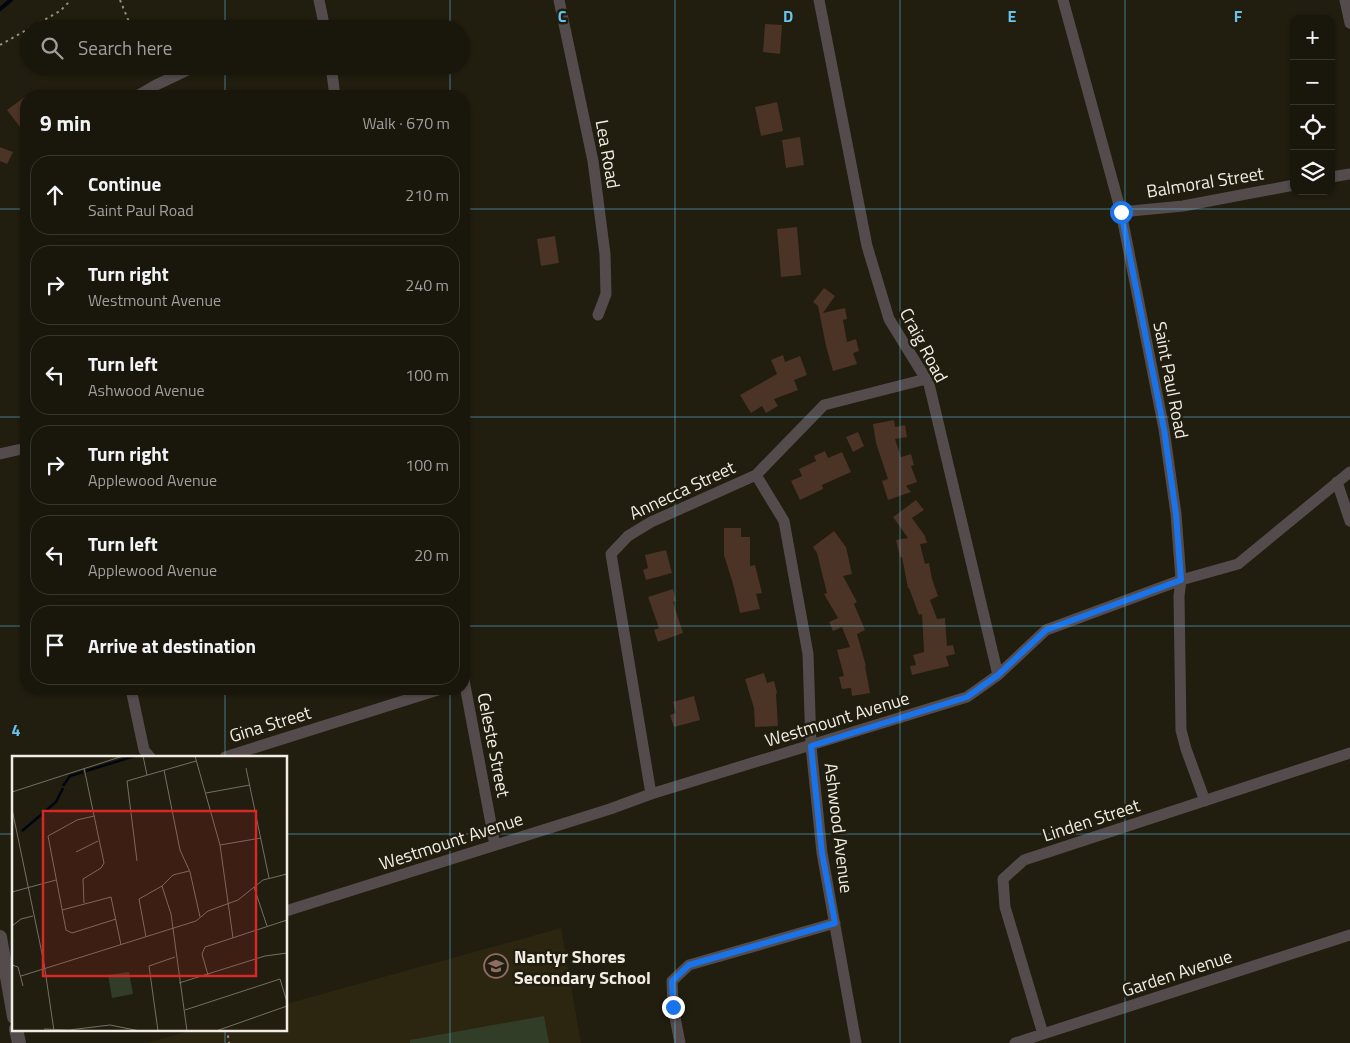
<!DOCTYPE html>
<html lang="en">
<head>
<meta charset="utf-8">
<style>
  body { margin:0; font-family:"Titillium Web",sans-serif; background:#221f14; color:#f1f3f6 }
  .controls { position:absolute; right:15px; top:15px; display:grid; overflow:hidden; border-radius:10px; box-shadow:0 1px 4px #0004 }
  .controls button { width:45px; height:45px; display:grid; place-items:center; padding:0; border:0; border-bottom:1px solid #37352c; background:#19160b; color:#f1f3f6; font:25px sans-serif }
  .stop { position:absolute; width:15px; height:15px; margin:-11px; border:4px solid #1a73e8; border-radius:50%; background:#fff }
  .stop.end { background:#1a73e8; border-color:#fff; box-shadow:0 1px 5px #0008 }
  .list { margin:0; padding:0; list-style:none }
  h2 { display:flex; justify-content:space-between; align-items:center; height:65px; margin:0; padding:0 20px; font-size:21px }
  h2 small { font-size:16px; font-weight:400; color:#9f9f9d }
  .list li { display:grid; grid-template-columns:32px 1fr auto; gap:15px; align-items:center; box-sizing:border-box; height:80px; margin:0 10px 10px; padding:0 10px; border:1px solid #37352c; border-radius:20px }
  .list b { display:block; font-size:19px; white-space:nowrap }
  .list p { margin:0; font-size:16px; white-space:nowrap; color:#9f9f9d }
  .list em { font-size:16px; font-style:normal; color:#9f9f9d }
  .icon { flex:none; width:28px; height:28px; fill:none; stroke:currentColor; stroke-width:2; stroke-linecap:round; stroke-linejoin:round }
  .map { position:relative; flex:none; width:1350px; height:1043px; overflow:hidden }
  .search { position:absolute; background:#19160b; box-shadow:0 1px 4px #0004; left:20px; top:20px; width:450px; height:55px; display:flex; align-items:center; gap:12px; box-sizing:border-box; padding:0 18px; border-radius:28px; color:#9f9f9d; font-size:19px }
  .panel { position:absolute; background:#19160b; box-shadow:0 1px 4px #0004; left:20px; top:90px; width:450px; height:605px; border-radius:20px }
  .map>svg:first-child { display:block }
  .built { fill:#2c2611 }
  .green { fill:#323d28 }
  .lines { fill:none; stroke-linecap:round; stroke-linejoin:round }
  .stream { stroke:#000610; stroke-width:4 }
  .building { fill:#4b3325 }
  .path { stroke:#938f84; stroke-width:2; stroke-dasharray:2.5 4; stroke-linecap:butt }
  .minor { stroke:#544c4c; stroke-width:11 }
  .tertiary { stroke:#544c4c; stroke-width:14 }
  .route { stroke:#1a73e8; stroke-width:6 }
  .grid { fill:none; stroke:#64c5ee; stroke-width:1; stroke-opacity:0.55 }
  .labels { text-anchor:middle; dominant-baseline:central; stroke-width:5; stroke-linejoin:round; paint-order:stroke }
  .street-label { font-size:18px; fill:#f0ede4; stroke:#211d0f }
  .poi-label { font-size:18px; font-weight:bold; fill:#f0ede4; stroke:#211d0f; text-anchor:start }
  .inset-river { fill:none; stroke:#000610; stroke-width:2.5 }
  .inset-road { fill:none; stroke:#747064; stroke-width:1 }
  .view { fill:#d62828; fill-opacity:0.15; stroke:#d62828; stroke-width:2.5 }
  .inset-edge { fill:none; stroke:#f0ede4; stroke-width:2.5 }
  .grid-label { font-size:16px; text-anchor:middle; font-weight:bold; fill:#64c5ee; stroke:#211d0f; stroke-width:5; stroke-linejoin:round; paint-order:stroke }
</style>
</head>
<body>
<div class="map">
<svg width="1350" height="1043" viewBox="0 0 1350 1043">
  <rect width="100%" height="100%" fill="#211d0f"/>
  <path class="built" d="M561,928L581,1043H147L196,1029H286V1004Z"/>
  <path class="green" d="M544,1016L549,1043H410V1040Z"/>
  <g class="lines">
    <path class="stream" d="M0,9L11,0"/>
  </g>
  <path class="building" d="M765,24L782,25L780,54L763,52Z
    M26,96V123L20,127L7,110Z
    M777,102L783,131L761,136L755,107Z
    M800,137L804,165L786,168L782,140Z
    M0,147L13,152L7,164L0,161Z
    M797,227L801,275L781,277L777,229Z
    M555,236L559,263L541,266L537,239Z
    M824,288L835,296L823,313L845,308L847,319L843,320L847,342L856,339L859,351L853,353L857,364L833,371L826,346L818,306L813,302Z
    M783,355L785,362L800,356L807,375L794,380L798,390L774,399L778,406L766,413L762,406L751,413L740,395L777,374L771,360Z
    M894,420L895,427L905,425L907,437L895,439L901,457L911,454L914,465L911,466L917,482L906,486L911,492L888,500L882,481L888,479L876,443L873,424Z
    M858,432L864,446L853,452L846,437Z
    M825,451L828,458L842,452L851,472L822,485L823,489L800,500L791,481L802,476L799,469L816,461L814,456Z
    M916,500L924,510L912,518L925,536L927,543L920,544L925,564L929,563L932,579L938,596L930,600L937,619L945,618L947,646L953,645L955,654L946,656L949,666L912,675L910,666L916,665L913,655L924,652L922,614L919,615L909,588H908L902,557H900L896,540L908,538L893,517Z
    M724,528H741V537H750V566L755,565L762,593L756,594L760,609L740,613L733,584L724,555Z
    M834,531L846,547L852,574L843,576L857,602L854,604L865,630L857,634L866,666H865L870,693L852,696L851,688L842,689L839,677L844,676L837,650L850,647L842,627L833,631L829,622L838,618L824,594L827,593L817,553L813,547Z
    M666,550L672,573L646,580L643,570L648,568L645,555Z
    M673,589L676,601L673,602L683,633L658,642L654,630L659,628L648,597Z
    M764,673L767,683L774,681L777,693L776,694L778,726L755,727L754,708L745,679Z
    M694,696L700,720L674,727L670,715L676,713L673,702Z"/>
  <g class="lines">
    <path class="path" d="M120,0L132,29
      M0,45L60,11L71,0
      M148,66L152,76
      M227,1029L229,1043"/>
    <path class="minor" d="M319,0L325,29
      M559,0L593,161L605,254L606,294L598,315
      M819,0L867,246L889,319L929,384L998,675
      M1063,0L1121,212L1164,429L1176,514L1181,580L1179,596L1181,730L1186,749L1205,801
      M1345,0L1350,23
      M331,66L335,96
      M137,96L156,85L196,66
      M1331,177L1350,174
      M1121,212L1183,206L1294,185
      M0,454L26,448
      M756,475L784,521L808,654L811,746L822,853L856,1043
      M1337,482L1350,521
      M464,680L495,845
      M131,689L144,750L150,757
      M225,757L441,689
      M651,794L611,554L628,536L651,522L756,475L824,405L926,379
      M286,911L610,809L651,794L967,697L998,675L1046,630L1181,580L1238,564L1350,472
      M1043,1034L1005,907L1003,879L1024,860L1350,753
      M680,1043L673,1007L672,981L689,965L835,923
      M1015,1043L1350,935"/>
    <path class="tertiary" d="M0,937L14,1017
      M16,1029L19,1043"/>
  </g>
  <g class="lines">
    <path class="route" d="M673,1007L672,981L689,965L835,923L822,853L811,746L967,697L998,675L1046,630L1181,580L1176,514L1164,429L1121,212"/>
  </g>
  <path class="grid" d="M225,0V29M450,0V29M675,0V1043M900,0V1043M1125,0V1043M225,66V96M450,66V96M0,209H26M464,209H1350M0,417H26M464,417H1350M0,626H26M464,626H1350M225,689V757M450,689V1043M0,834H14M286,834H1350M225,1029V1043"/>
  <defs>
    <g id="school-ring" transform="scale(1.25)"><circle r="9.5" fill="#211d0f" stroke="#8d6e63" stroke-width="1.5"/><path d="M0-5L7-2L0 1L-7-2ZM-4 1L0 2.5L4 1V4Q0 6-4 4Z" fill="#8d6e63"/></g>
  </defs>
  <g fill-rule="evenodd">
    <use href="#school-ring" x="496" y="966"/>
  </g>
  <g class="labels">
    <g class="street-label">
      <text transform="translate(608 154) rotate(80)">Lea Road</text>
      <text transform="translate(1205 182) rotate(-9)">Balmoral Street</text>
      <text transform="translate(924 345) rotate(62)">Craig Road</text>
      <text transform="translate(1171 380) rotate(79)">Saint Paul Road</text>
      <text transform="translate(682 490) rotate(-25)">Annecca Street</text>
      <text transform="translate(837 719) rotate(-17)">Westmount Avenue</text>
      <text transform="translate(270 724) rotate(-17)">Gina Street</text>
      <text transform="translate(494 745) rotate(79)">Celeste Street</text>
      <text transform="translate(1091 820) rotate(-18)">Linden Street</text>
      <text transform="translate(839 828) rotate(83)">Ashwood Avenue</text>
      <text transform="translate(451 841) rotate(-18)">Westmount Avenue</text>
      <text transform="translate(1177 973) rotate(-18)">Garden Avenue</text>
    </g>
    <g class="poi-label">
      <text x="514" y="956">Nantyr Shores<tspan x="514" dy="21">Secondary School</tspan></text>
    </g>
  </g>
  <g transform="translate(12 756)">
    <rect width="275" height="275" fill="#211d0f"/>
    <path d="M117,216L121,238L100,242L96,219Z" fill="#323d28"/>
    <path class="inset-river" d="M74,15L123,0M51,30L58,20L71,16M10,75L44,46L51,32"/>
    <path class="inset-road" d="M131,0L135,19M183,0L208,89L221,182M72,12L92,107L89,112L71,123L72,147M234,12L257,122M152,14L168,94L178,116L188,161M0,36L111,0M194,37L238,29M0,53L32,207L42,275M82,60L65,64L36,80L54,174L60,177L104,163M208,89L249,82M64,96L86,85M125,105L115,25L184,5M150,130L159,158L175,275M242,131L255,170M0,136L44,124M50,154L99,141L109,189M0,170L9,163L21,160M134,181L127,143L150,130L161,119L177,115M0,209L6,211L11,230M196,219L190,198L193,191L275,164M9,220L184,165L196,155L226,144L251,124L275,118M167,227L253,200L275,197M173,254L268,223L275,246M32,273L57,274L98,269L128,275M146,275L137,210L163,201M204,275L275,250"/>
    <path class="view" d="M31,55H244V220H31Z"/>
    <rect width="275" height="275" class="inset-edge"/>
  </g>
  <g class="grid-label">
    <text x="562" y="22">C</text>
    <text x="788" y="22">D</text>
    <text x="1012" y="22">E</text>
    <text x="1238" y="22">F</text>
    <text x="16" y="736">4</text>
  </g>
</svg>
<div class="controls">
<button>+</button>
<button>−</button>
<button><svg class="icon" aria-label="locate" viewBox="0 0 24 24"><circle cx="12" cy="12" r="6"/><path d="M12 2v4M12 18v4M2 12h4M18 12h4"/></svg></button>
<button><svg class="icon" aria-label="layers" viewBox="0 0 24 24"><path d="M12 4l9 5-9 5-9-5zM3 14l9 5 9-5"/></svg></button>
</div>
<div class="stop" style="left:1121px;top:212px"></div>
<div class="stop end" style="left:673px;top:1007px"></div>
<div class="search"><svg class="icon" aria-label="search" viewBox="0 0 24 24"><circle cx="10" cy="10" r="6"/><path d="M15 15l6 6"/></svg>Search here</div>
<section class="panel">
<h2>9 min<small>Walk · 670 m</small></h2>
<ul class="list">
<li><svg class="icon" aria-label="ahead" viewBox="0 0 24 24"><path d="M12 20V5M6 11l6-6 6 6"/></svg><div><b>Continue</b><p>Saint Paul Road</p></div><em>210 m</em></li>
<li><svg class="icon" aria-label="right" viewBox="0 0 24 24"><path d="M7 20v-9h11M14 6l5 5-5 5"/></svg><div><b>Turn right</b><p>Westmount Avenue</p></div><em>240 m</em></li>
<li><svg class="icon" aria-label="left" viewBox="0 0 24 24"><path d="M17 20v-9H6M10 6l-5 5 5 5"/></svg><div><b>Turn left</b><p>Ashwood Avenue</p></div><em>100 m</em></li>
<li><svg class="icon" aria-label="right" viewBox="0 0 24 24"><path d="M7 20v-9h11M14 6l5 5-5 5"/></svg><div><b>Turn right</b><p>Applewood Avenue</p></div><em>100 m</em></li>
<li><svg class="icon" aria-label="left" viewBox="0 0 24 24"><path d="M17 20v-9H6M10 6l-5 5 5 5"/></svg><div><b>Turn left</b><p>Applewood Avenue</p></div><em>20 m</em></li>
<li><svg class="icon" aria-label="arrive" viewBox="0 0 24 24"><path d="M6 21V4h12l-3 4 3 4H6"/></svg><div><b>Arrive at destination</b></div></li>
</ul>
</section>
</div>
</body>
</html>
